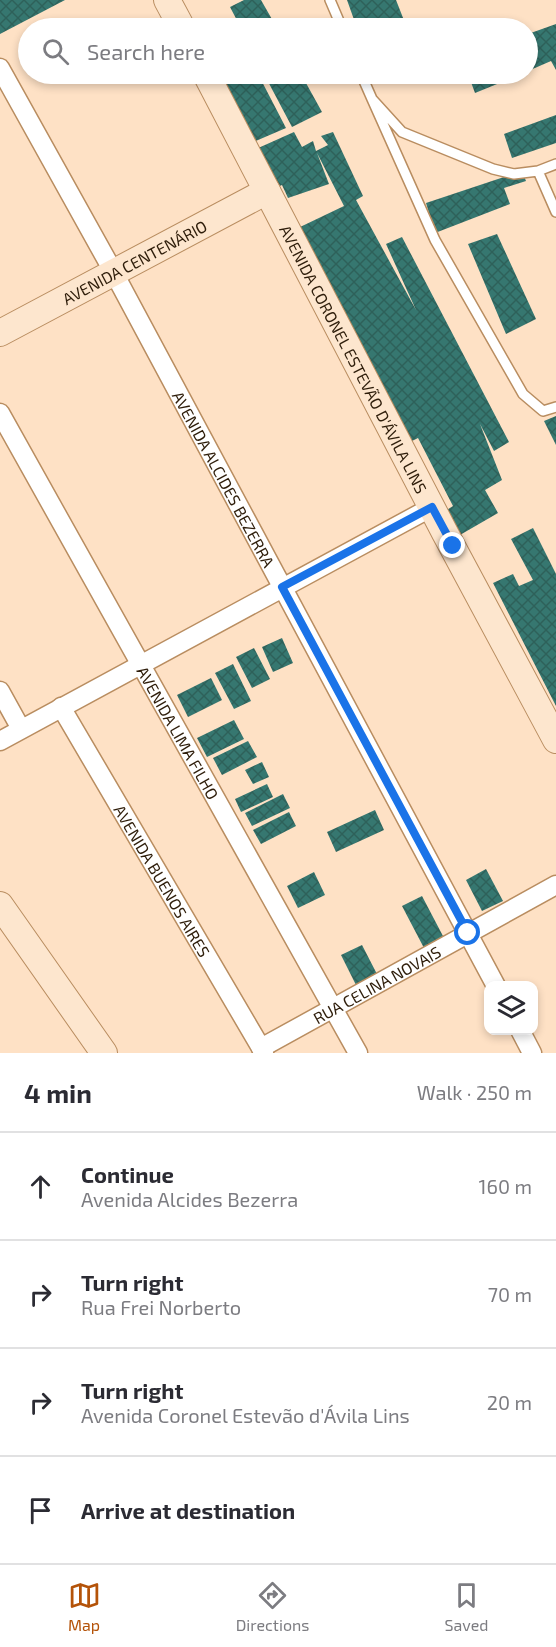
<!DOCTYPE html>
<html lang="en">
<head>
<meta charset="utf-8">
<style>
  body { margin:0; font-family:"Exo 2",sans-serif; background:#f2f2f3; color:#2b2b33 }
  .controls { position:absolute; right:18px; bottom:18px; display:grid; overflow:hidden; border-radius:12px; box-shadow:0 3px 9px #0003 }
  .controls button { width:54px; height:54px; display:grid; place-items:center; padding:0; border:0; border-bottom:2px solid #e1e1e2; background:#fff; color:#2b2b33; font:30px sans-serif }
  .stop { position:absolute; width:18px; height:18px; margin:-14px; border:4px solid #1a73e8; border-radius:50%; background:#fff }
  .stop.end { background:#1a73e8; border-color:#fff; box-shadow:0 2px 6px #0008 }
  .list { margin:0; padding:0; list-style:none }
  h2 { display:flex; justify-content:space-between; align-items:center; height:78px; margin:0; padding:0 24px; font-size:26px }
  h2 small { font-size:20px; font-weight:400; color:#7c7c81 }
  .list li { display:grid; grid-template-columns:39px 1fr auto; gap:18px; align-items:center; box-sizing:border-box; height:108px; padding:0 24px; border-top:2px solid #e1e1e2 }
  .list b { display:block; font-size:22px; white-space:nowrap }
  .list p { margin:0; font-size:20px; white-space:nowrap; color:#7c7c81 }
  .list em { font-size:20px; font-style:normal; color:#7c7c81 }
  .icon { flex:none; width:33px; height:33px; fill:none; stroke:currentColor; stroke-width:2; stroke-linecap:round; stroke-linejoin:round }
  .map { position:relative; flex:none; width:556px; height:1053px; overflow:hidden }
  .search { position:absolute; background:#fff; box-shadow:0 3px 9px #0003; left:18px; right:18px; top:18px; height:66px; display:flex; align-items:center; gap:15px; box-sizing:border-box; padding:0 21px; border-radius:33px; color:#7c7c81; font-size:22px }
  .sheet { height:510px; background:#fff }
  nav { display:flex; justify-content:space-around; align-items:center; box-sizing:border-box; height:84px; border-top:2px solid #e1e1e2; background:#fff; font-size:16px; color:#7c7c81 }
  nav a { display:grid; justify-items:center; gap:3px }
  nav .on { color:#b45309 }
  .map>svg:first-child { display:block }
  .building { fill:url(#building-cross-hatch) }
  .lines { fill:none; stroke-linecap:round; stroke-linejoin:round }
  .lane-casing { stroke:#b98d60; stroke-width:12 }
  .street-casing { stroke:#b98d60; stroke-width:21 }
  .secondary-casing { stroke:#b98d60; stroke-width:28 }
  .lane { stroke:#fff; stroke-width:9 }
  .street { stroke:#fff; stroke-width:18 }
  .secondary { stroke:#fde6ce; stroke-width:26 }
  .route { stroke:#1a73e8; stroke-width:8 }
  .labels { text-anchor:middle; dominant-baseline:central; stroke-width:4.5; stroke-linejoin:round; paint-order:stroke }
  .street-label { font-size:16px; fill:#2e1d0a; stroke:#fff }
</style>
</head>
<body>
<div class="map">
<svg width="556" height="1053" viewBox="0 0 556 1053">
  <defs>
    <pattern id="building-cross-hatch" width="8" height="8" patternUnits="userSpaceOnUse" patternTransform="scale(1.5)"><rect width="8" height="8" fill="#367770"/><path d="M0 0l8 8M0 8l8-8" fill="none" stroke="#2e615a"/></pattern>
  </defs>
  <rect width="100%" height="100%" fill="#fee1c5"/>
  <path class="building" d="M0,0H65L0,34Z
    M244,0H261L277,28H241L230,7Z
    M347,0H396L407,28H357Z
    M556,24V70L551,61L528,71V34Z
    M210,74H258L286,128L249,144Z
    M264,74H301L322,112L292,127Z
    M468,74H522L475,93Z
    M556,115V143L512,158L504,134Z
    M294,132L302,147L313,141L316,151L328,145L321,136L333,132L363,196L356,200L416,310L386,244L402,237L509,442L494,451L480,424L502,480L485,490L498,513L453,539L439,515L453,506L418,438L408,443L351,339L357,336L298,228L344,206L317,153L329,184L288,198L282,185L273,189L256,149Z
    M522,171L526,181L504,188L510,204L435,233L426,203Z
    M497,234L536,319L506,334L468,244Z
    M556,416V445L544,421Z
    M533,528L556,574V706L493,583L513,574L519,586L533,580L511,539Z
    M282,638L293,663L273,672L262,647Z
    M254,648L270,679L252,688L236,657Z
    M233,664L251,701L234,709L215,673Z
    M211,678L222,700L188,717L177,695Z
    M234,720L244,739L207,757L197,738Z
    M248,741L257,757L222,775L213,758Z
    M262,762L269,777L253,784L245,770Z
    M267,784L273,797L241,812L235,799Z
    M283,794L290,808L252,826L245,813Z
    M375,810L384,830L336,852L327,832Z
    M289,812L296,826L261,844L253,830Z
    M486,869L503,901L482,911L466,880Z
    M314,872L325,895L298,908L287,886Z
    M422,896L444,938L424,948L402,906Z
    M362,945L379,978L358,989L341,955Z"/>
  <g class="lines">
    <g class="lane-casing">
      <path id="lane" d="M330,0L342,28
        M361,74L372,99L402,132L493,169L514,174L538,171L556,212
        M372,99L435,240L523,394L543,411L556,407
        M538,171L556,164"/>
    </g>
    <g class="street-casing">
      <g id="street">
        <path id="s1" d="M0,68L114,273L496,986"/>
        <path id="s2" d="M0,413L358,1053"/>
        <path d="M0,691L21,729"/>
        <path id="s3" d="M61,707L264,1053"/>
        <path d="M0,741L432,507"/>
        <path d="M520,1030L532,1053"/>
        <path id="s4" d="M261,1048L556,885"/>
      </g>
    </g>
    <g class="secondary-casing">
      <g id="secondary">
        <path d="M167,0L182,28"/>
        <path id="s5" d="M206,74L445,533L556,740"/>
        <path id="s6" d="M0,333L267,191"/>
        <path d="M0,905L104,1053"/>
      </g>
    </g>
    <use href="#lane" class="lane"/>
    <use href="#street" class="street"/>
    <use href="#secondary" class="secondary"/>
  </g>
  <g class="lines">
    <path class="route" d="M453,546L432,507L282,587L468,933"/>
  </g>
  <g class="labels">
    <g class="street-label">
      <text stroke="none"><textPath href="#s6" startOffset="152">AVENIDA CENTENÁRIO</textPath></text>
      <text stroke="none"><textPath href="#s5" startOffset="321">AVENIDA CORONEL ESTEVÃO D'ÁVILA LINS</textPath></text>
      <text stroke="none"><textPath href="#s1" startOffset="468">AVENIDA ALCIDES BEZERRA</textPath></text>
      <text stroke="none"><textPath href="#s2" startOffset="366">AVENIDA LIMA FILHO</textPath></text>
      <text stroke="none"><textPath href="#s3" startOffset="201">AVENIDA BUENOS AIRES</textPath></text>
      <text stroke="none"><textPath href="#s4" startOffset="132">RUA CELINA NOVAIS</textPath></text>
    </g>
  </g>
</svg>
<div class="controls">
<button><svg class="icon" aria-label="layers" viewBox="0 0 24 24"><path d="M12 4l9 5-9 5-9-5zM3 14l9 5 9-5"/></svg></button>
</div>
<div class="stop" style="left:468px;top:933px"></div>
<div class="stop end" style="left:453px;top:546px"></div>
<div class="search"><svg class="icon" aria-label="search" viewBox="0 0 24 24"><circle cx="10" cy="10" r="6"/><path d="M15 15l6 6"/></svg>Search here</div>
</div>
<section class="sheet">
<h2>4 min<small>Walk · 250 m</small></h2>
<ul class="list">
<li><svg class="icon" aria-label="ahead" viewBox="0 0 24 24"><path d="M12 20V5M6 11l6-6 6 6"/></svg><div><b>Continue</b><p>Avenida Alcides Bezerra</p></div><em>160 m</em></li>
<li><svg class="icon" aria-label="right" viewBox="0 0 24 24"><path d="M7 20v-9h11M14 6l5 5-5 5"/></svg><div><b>Turn right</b><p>Rua Frei Norberto</p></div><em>70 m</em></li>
<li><svg class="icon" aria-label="right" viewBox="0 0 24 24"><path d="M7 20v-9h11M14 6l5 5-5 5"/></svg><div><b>Turn right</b><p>Avenida Coronel Estevão d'Ávila Lins</p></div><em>20 m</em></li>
<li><svg class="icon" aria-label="arrive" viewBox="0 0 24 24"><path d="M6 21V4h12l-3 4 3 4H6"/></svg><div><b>Arrive at destination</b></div></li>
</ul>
</section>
<nav>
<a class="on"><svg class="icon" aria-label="map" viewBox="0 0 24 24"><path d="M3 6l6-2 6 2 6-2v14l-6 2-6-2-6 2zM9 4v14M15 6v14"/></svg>Map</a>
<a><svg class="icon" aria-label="directions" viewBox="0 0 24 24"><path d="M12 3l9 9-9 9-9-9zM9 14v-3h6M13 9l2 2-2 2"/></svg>Directions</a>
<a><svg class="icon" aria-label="saved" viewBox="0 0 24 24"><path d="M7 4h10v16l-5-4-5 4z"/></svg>Saved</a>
</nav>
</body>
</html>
